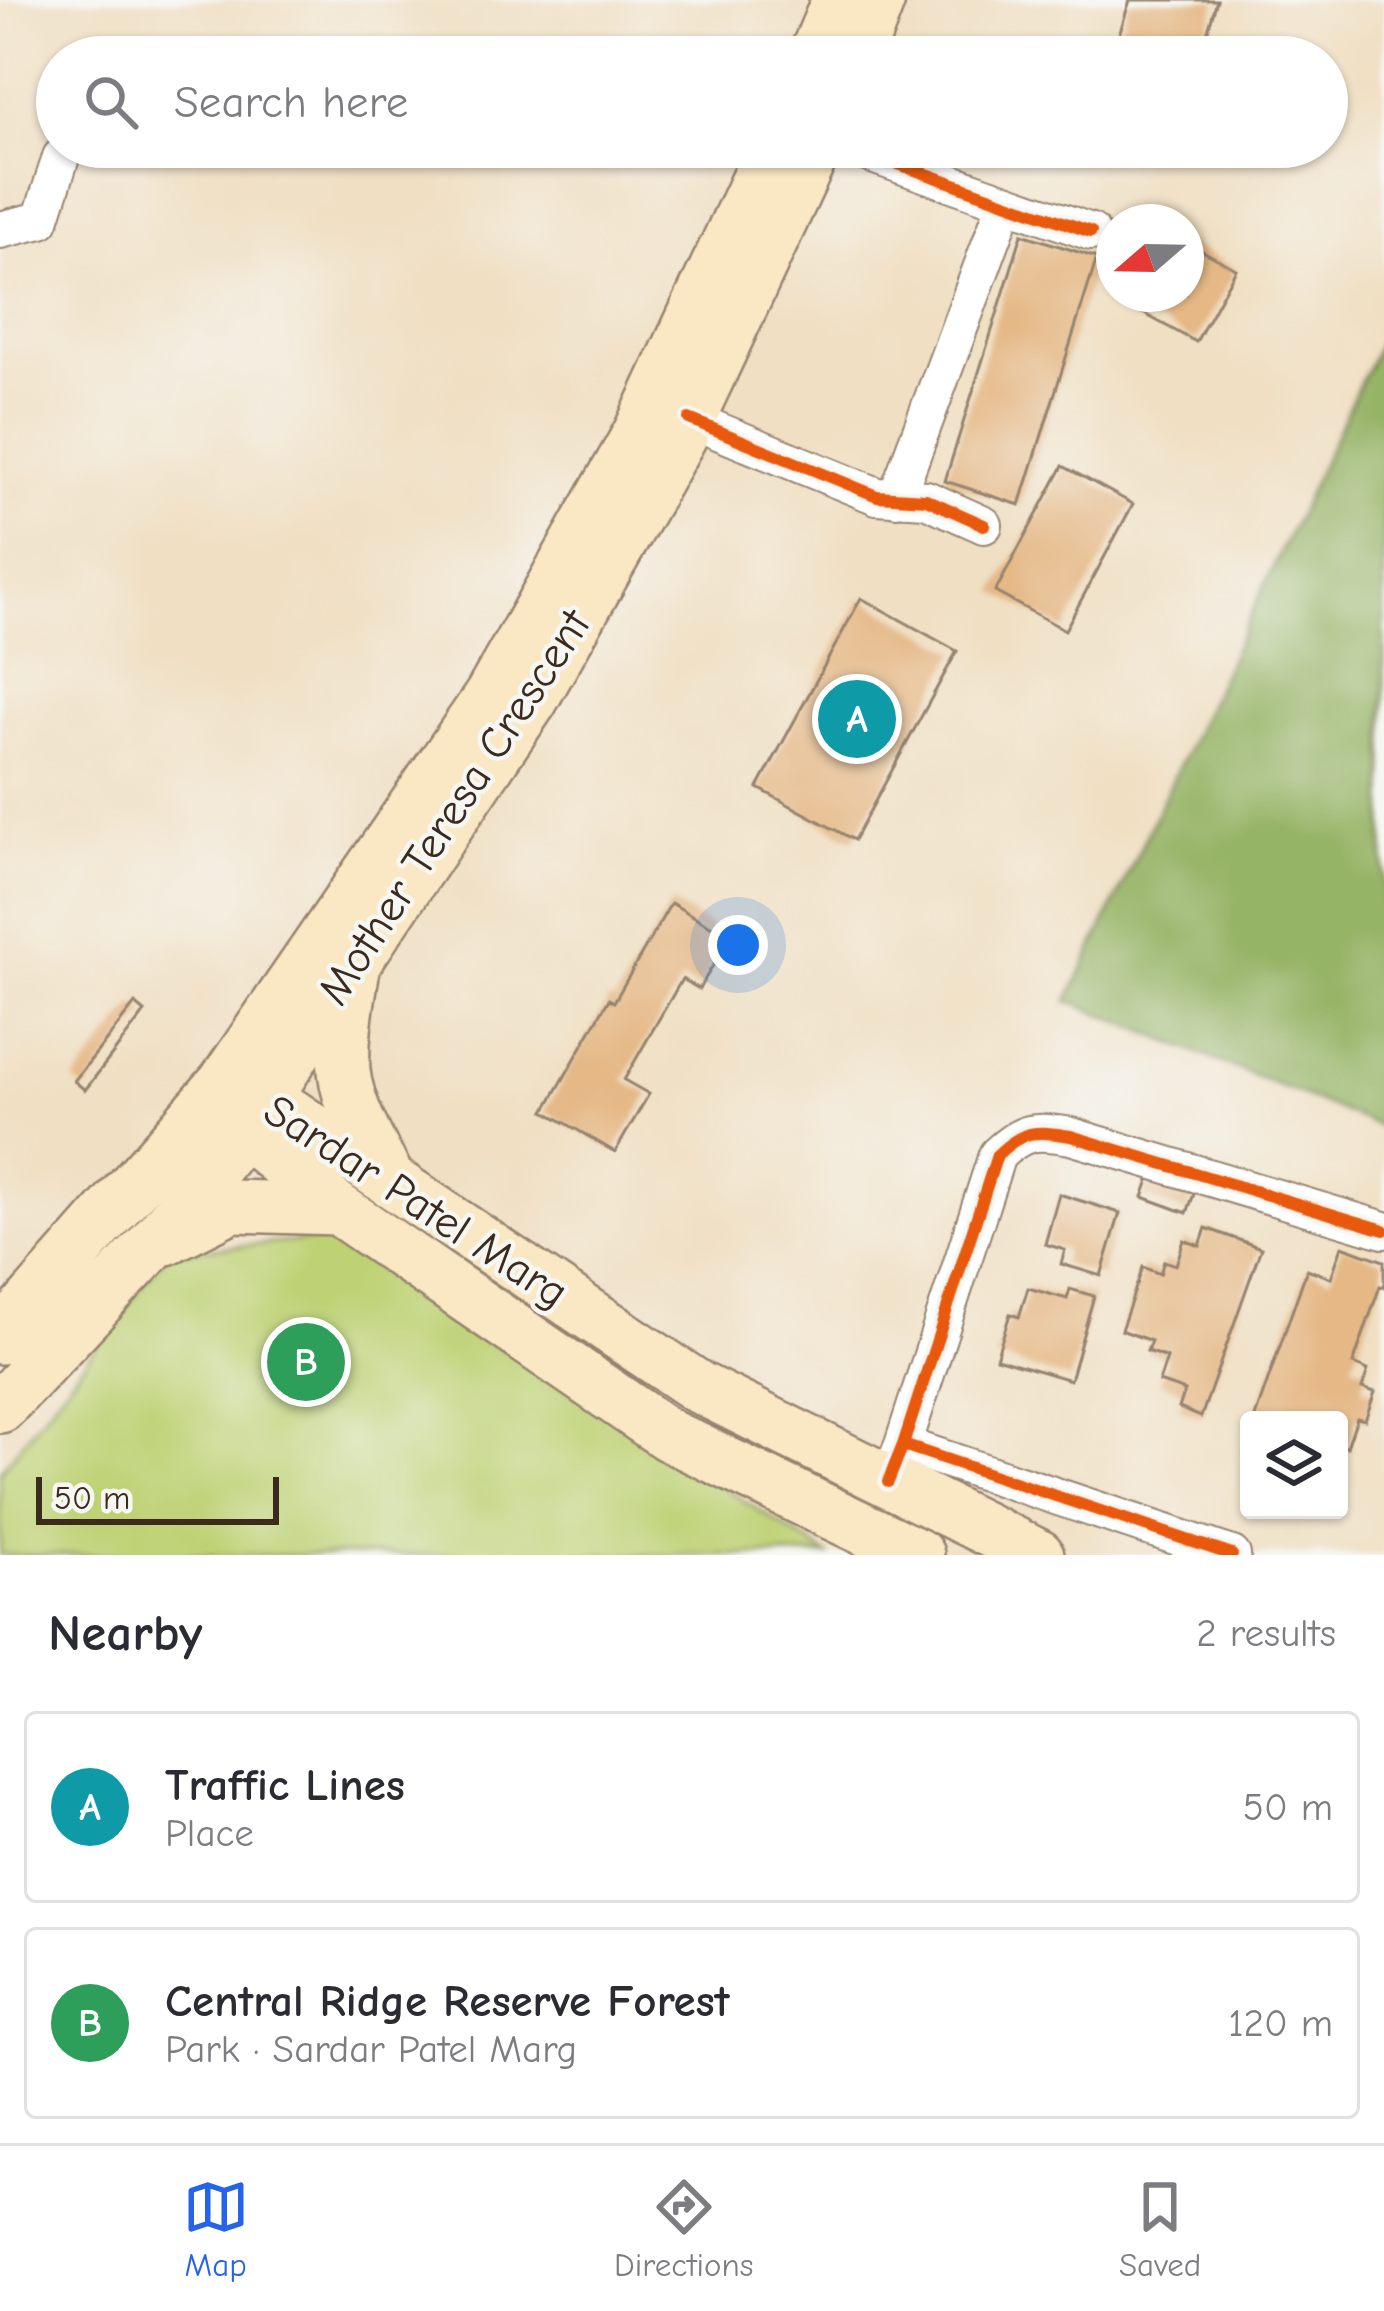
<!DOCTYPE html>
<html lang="en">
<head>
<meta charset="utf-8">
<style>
  body { margin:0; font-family:"Comic Neue",sans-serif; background:#f2f2f3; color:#2b2b33 }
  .controls { position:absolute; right:36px; bottom:36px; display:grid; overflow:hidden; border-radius:12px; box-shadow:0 3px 9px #0004 }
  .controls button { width:108px; height:108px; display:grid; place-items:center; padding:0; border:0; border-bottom:3px solid #e1e1e2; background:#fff; color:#2b2b33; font:60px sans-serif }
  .compass { position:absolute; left:1096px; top:204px; width:108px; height:108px; border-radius:50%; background:#fff; box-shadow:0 3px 9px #0004; rotate:250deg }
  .scale { position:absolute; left:36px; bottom:30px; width:243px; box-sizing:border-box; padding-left:12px; border:6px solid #3b2a1e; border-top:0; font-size:33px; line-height:42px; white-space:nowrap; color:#3b2a1e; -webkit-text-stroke:9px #f6f6f2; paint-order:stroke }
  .you { position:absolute; left:738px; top:945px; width:42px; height:42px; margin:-30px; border:9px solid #fff; border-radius:50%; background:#1a73e8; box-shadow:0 0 0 18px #1a73e833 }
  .badge { display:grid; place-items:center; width:78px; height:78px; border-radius:50%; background:#2563eb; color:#fff; font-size:39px; font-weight:700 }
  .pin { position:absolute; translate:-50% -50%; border:6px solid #fff; box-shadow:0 3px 12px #0006 }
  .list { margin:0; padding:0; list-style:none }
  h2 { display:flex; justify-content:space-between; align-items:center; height:156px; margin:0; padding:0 48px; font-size:51px }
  h2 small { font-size:39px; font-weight:400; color:#7c7c81 }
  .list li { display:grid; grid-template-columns:78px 1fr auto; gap:36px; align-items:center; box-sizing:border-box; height:192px; margin:0 24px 24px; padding:0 24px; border:3px solid #e1e1e2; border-radius:12px }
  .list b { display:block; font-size:45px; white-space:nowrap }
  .list p { margin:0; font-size:39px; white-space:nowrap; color:#7c7c81 }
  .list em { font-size:39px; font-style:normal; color:#7c7c81 }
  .icon { flex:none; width:66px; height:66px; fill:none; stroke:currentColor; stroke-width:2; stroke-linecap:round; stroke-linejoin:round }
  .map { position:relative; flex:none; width:1384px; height:1555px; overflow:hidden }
  .search { position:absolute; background:#fff; box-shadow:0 3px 9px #0004; left:36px; right:36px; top:36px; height:132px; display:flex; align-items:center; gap:30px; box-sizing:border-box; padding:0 42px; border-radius:66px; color:#7c7c81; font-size:45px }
  .sheet { height:588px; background:#fff }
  nav { display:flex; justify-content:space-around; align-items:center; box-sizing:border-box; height:168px; border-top:3px solid #e1e1e2; background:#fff; font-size:33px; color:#7c7c81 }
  nav a { display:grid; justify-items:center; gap:6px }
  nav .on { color:#2563eb }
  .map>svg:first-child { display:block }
  .green { fill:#bed275; stroke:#7c7e4a; stroke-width:3 }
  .forest { fill:#96b466; stroke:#686f42; stroke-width:3 }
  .building { fill:#e5b885 }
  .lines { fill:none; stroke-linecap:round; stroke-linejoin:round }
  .minor-casing { stroke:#968470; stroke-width:40 }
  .secondary-casing { stroke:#968470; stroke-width:56 }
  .minor { stroke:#fff; stroke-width:36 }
  .secondary { stroke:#fae7c3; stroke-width:51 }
  .cycleway-casing { stroke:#f6f6f2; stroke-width:20 }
  .cycleway { stroke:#e8590c; stroke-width:12 }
  .labels { text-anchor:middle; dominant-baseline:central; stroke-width:9; stroke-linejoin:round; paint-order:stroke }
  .street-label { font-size:45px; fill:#3b2a1e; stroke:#f6f6f2 }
</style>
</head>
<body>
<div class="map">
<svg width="1384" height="1555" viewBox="0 0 1384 1555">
  <rect width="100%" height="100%" fill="#f6f6f2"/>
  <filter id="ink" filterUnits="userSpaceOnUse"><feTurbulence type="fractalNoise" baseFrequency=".00833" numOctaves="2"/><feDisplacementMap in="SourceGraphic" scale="24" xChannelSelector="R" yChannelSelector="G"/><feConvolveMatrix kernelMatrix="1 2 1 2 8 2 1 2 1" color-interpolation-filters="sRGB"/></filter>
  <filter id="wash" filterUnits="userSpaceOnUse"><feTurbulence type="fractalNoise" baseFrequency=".004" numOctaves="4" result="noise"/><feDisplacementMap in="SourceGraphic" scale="48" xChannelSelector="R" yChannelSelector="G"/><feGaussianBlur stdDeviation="2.7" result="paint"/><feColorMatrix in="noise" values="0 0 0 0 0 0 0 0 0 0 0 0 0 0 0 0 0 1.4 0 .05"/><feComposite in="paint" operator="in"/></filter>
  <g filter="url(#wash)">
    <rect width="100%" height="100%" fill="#f0dfc2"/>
    <path class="green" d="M337,1238L828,1555H0V1472L168,1252Z"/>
    <path class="forest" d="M1384,333V1128L1068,1001Z"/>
    <g id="blocks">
      <path class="building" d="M1130,0H1217L1200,57H1112Z
        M1022,234L1097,258L1020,505L945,481Z
        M1186,242L1236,269L1196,342L1139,311L1148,294H1186Z
        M1063,466L1133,504L1065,630L995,592Z
        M861,598L957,651L854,840L758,788Z
        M671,903L743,945L728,970L715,962L699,989L682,979L624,1080L649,1094L615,1152L545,1111L609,999L614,1002Z
        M135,1004L145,1012L85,1090L74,1081Z
        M1154,1166L1198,1183L1187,1213L1143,1197Z
        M1059,1194L1120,1213L1101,1276L1061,1264L1065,1250L1045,1244Z
        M1206,1228L1261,1248L1201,1417L1179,1408L1185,1391L1159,1382L1167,1358L1147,1351L1151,1341L1121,1330L1143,1267L1160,1274L1164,1261L1176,1265L1184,1240L1200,1246Z
        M1342,1246L1384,1261V1287L1380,1286L1353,1364L1368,1370L1362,1388L1375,1392L1365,1420L1357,1418L1347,1447L1339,1443V1420H1254L1307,1269L1331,1278Z
        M1028,1288L1067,1299L1070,1289L1094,1296L1070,1380L996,1358L1010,1314L1019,1317Z"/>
    </g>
  </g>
  <g filter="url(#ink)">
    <use href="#blocks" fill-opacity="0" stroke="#968470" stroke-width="3"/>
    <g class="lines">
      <g class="minor-casing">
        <path id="minor" d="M850,147L1091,232
          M0,230L41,220L61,157
          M689,419L877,496L926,499L984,525
          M896,498L1006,202
          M903,1445L1232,1555
          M888,1482L903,1445L997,1155C1023,1130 1035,1130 1071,1136L1384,1230"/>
      </g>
      <g class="secondary-casing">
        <path id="secondary" d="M814,57L838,0
          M857,57L879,0
          M353,974C348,1006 342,1039 344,1071C348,1108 371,1147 389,1179
          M236,1087L268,1099L698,1387L1038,1555
          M231,1100L244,1131L338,1209L668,1435L918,1555
          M166,1239L232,1206L338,1209
          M0,1338L224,1083L490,696L639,433L772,147
          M0,1407L151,1246L244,1131L320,1014L532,700L681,436L816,147"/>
      </g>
      <use href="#minor" class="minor"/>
      <use href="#secondary" class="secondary"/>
      <g class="cycleway-casing">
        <path id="cycleway" d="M850,147L1091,232
          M689,419L877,496L926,499L984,525
          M903,1445L1232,1555
          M888,1482L903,1445L997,1155C1023,1130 1035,1130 1071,1136L1384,1230"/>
      </g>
      <use href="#cycleway" class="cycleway"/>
    </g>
  </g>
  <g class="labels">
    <g class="street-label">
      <text transform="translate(454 807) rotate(-57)">Mother Teresa Crescent</text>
      <text transform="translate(416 1201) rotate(33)">Sardar Patel Marg</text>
    </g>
  </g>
</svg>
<div class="controls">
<button><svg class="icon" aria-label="layers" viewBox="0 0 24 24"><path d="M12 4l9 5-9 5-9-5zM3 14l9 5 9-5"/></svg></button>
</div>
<svg class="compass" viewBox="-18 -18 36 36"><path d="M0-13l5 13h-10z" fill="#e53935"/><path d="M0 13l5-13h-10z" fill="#7c7c81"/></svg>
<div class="scale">50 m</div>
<div class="you"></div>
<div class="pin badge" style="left:857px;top:719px;background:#0f9aa8">A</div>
<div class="pin badge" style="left:306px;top:1362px;background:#2e9e5b">B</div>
<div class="search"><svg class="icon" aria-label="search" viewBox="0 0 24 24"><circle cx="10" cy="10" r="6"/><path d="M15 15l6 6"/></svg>Search here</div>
</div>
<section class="sheet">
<h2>Nearby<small>2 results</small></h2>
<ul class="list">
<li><span class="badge" style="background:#0f9aa8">A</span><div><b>Traffic Lines</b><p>Place</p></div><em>50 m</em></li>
<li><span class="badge" style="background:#2e9e5b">B</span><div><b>Central Ridge Reserve Forest</b><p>Park · Sardar Patel Marg</p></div><em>120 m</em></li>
</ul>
</section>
<nav>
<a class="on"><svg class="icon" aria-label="map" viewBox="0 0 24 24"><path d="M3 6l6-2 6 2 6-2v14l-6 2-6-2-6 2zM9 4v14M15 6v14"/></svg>Map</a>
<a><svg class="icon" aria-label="directions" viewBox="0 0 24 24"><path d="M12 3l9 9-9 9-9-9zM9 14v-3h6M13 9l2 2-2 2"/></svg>Directions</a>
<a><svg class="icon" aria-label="saved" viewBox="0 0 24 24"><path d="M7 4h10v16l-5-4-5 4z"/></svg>Saved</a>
</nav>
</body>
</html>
